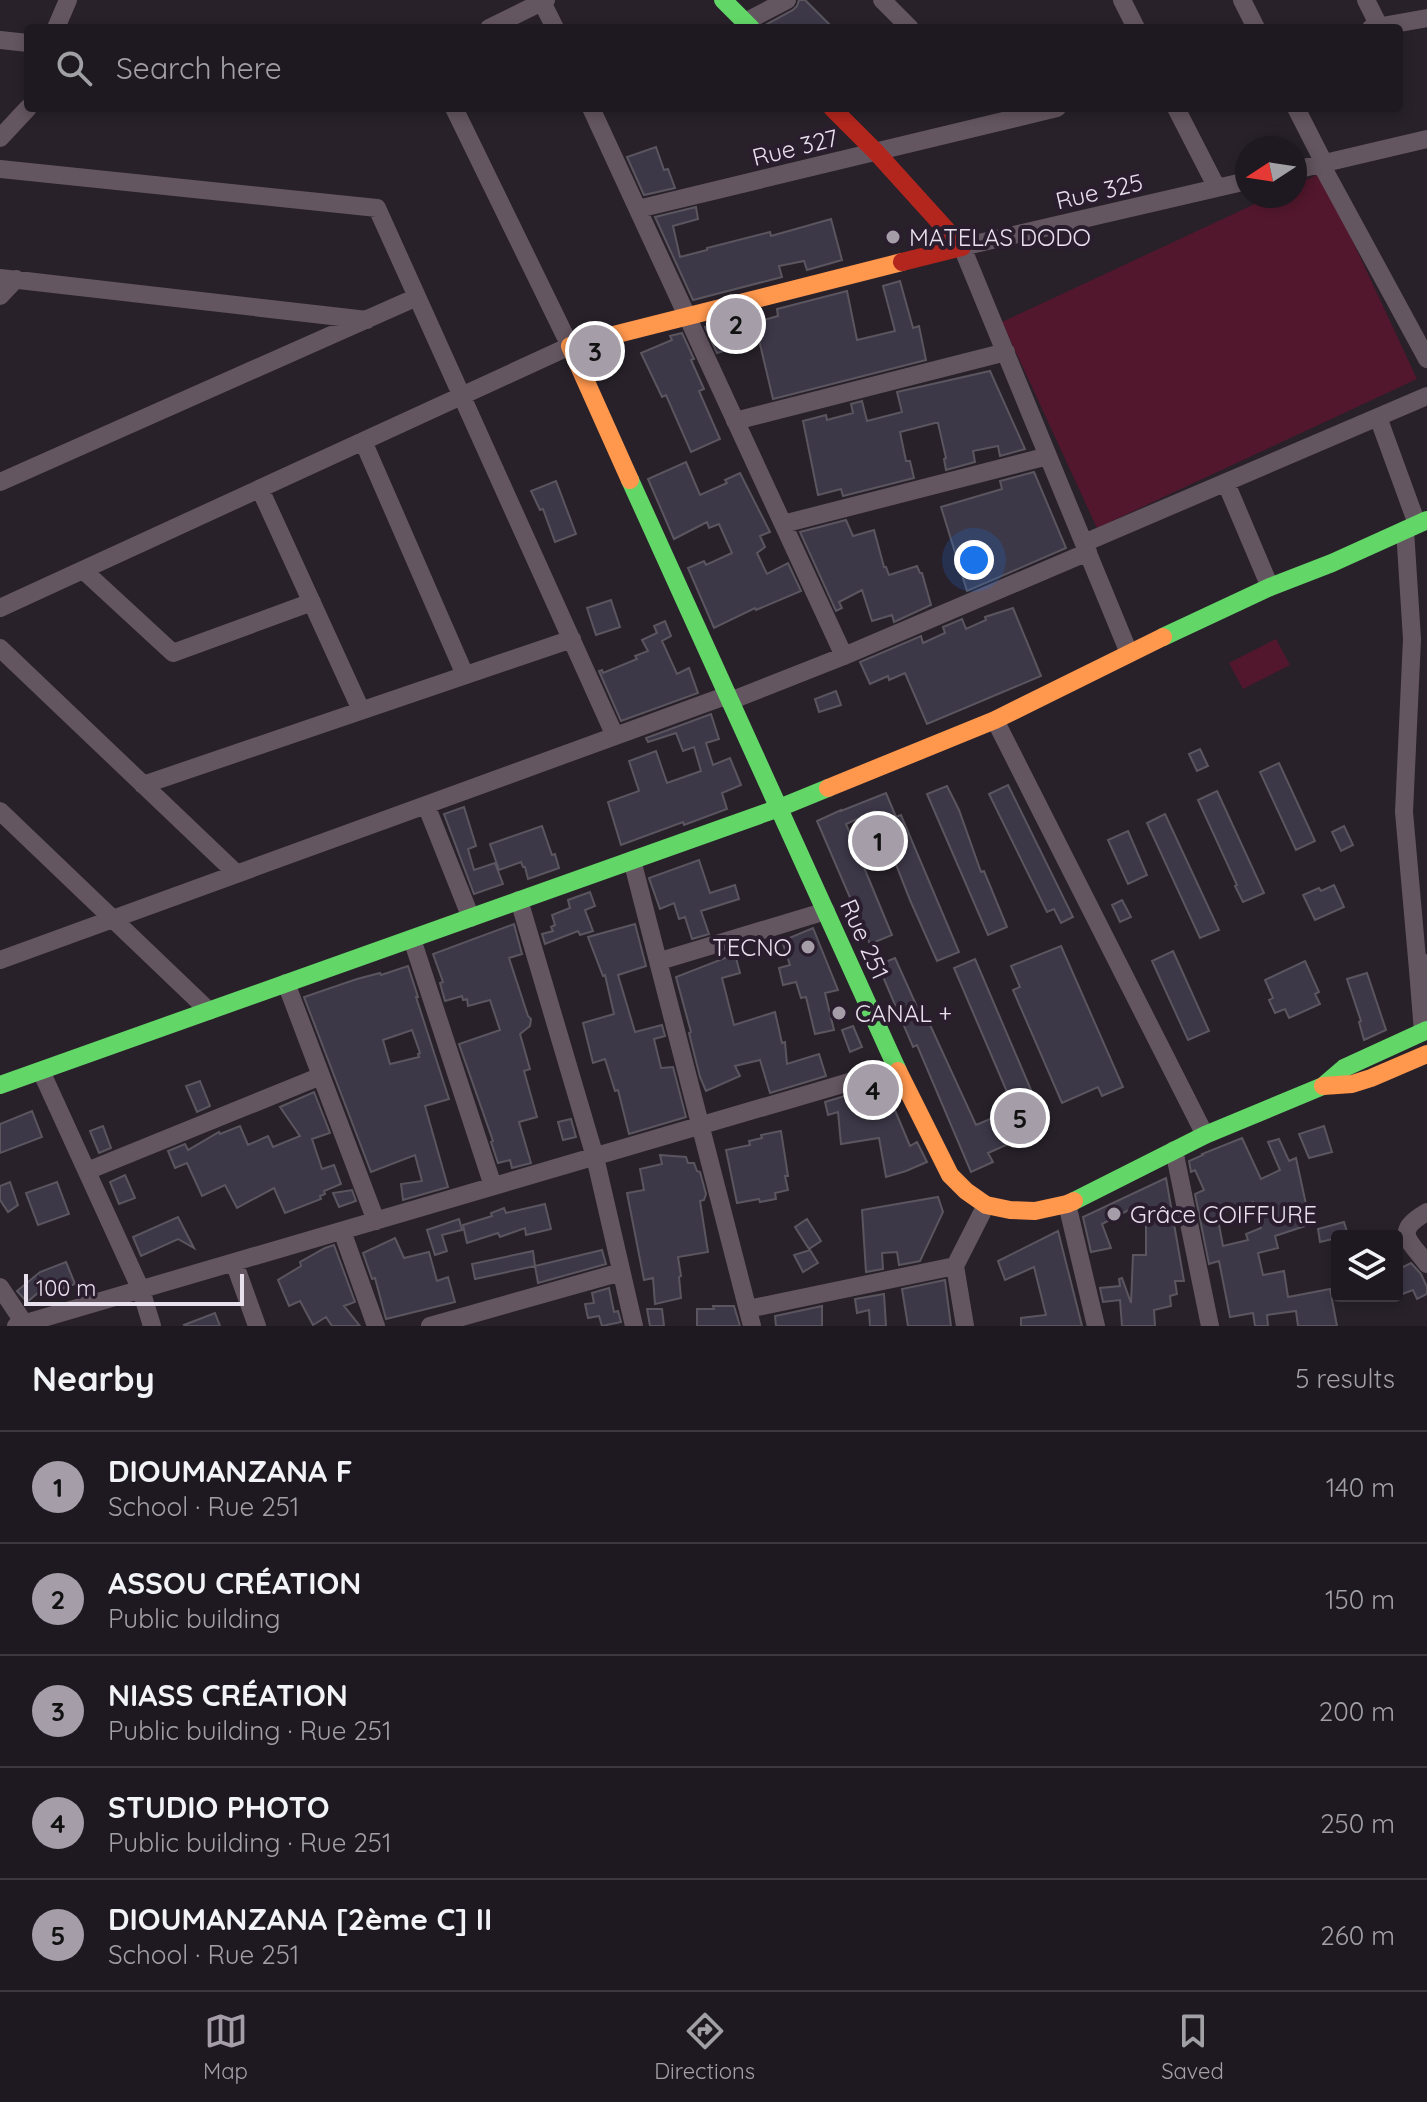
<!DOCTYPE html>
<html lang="en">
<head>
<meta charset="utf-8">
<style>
  body { margin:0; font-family:Quicksand,sans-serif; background:#2b262d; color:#f1f3f6 }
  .controls { position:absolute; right:24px; bottom:24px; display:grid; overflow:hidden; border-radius:8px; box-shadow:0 4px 12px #0003 }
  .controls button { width:72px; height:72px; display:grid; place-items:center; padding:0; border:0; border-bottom:2px solid #3c383e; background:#1e1920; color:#f1f3f6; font:40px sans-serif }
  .compass { position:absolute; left:1235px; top:136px; width:72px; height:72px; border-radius:50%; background:#1e1920; box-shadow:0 4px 12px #0003; rotate:258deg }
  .scale { position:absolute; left:24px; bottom:20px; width:220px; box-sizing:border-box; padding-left:8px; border:4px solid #e8e0ec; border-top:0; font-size:22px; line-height:28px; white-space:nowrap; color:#e8e0ec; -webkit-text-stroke:6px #291d2e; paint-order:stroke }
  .you { position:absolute; left:974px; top:560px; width:28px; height:28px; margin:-20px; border:6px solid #fff; border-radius:50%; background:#1a73e8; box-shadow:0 0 0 12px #1a73e833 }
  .badge { display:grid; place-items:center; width:52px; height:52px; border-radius:50%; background:#a59da8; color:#111; font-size:26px; font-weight:700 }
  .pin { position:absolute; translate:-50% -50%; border:4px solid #fff; box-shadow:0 2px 8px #0006 }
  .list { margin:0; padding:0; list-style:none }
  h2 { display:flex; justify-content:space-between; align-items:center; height:104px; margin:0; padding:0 32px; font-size:34px }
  h2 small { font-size:26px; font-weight:400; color:#a1a0a5 }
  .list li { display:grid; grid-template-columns:52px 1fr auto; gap:24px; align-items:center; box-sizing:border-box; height:112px; padding:0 32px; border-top:2px solid #3c383e }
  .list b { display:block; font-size:30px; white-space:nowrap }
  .list p { margin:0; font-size:26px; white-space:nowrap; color:#a1a0a5 }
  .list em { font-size:26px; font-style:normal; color:#a1a0a5 }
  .icon { flex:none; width:44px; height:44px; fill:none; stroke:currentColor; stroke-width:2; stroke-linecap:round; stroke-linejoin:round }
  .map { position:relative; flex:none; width:1427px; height:1326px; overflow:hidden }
  .search { position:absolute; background:#1e1920; box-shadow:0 4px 12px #0003; left:24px; right:24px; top:24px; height:88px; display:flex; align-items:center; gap:20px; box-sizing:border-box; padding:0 28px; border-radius:8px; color:#a1a0a5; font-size:30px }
  .sheet { height:664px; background:#1e1920 }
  nav { display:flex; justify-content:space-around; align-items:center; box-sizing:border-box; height:112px; border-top:2px solid #3c383e; background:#1e1920; font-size:22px; color:#a1a0a5 }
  nav a { display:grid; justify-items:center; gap:4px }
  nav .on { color:#a59da8 }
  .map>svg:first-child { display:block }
  .green { fill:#52172c }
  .building { fill:#3d3848; stroke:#5a555e; stroke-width:2; fill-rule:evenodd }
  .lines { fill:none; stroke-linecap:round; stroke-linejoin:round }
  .street { stroke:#645660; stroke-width:18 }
  .fast { stroke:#63d668; stroke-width:18 }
  .slow { stroke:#ff974d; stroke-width:18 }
  .jam { stroke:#b3261e; stroke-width:18 }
  .poi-dot { fill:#a59da8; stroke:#291d2e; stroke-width:3 }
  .labels { text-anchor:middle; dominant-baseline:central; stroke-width:8; stroke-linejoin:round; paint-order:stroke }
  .street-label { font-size:24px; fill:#e8e0ec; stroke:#291d2e }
  .poi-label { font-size:24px; fill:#e8e0ec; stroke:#291d2e; text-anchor:start }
</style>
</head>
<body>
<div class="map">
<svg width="1427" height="1326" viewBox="0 0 1427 1326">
  <rect width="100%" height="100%" fill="#28212a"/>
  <path class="green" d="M1321,173L1417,379L1097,528L1002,322L1272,196H1295V185Z
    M1276,639L1290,665L1243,689L1229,663Z"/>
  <path class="building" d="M799,0H805L833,28H771L767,24L793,10L797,6Z
    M656,147L664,170L668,169L675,188L644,195L627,157Z
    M696,207L698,219L673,226L680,257L707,250V248L770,232L771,236L831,219L842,260L807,270L804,261L779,266L782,277L693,300L655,217Z
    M900,281L913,328L919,326L926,360L773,399L759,340L717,353L705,327L747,317L750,324L778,316L777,309L847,291L857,340L895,331L883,286Z
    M682,333L694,359L691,360L704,389L699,391L720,439L691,452L666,395L662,397L641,353L672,340L670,336Z
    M990,371L1025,449L1000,456L998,446L973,451L975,462L946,470L944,459L946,458L938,423H935L900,432L906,461H910L914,478L843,496L841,489L818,495L803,421L826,415L827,420L853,413L851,404L862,401L867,421L902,412L897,392Z
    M686,462L700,495L727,483L725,480L740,473L770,532L760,536L765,547L757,553L767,574L788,563L801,591L756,610L755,608L714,628L688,568L704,561L706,565L732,553L719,524L709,528L707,522L674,539L648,479Z
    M1034,472L1066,548L967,591L941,507L1002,489L1000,481Z
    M556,481L576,534L555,542L543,509L540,510L531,491Z
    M846,520L853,536L874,530L884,567H886L889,575L917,566L920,573H922L931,605L894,622L892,615L872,621L862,590L839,602L842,608L836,611L800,532Z
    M611,600L620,627L596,635L587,608Z
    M1013,608L1041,676L927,724L905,673L889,680L888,676L870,684L860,662L921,636L923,643L945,633L943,627L962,619L966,629L986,620L985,617Z
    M665,621L671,636L662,641L677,674L689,668L698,693L621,721L599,671L602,670L603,673L637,659L635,656L648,651L642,640L657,633L654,626Z
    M836,691L841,705L819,712L815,699Z
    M711,714L719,739L706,743L713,765L730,758L741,785L722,793L727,809L684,825L683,822L621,845L608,802L639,791L629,761L656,751L667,783L701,771L694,747L683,751L676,733L648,742L646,738Z
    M1200,749L1208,766L1197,771L1189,754Z
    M1279,763L1315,841L1296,850L1260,772Z
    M1008,785L1073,917L1061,923L1054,909L1047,912L989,794Z
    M947,786L959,810L981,872L984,871L1007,927L988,935L927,794Z
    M1217,791L1264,893L1243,902L1235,886L1237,885L1198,800Z
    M886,793L896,817L901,815L959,952L937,961L910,900L875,811L846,824L892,935L870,944L817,821L841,810V811Z
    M464,807L476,846L468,849L474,870L495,863L503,884L474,894L444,814Z
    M1165,814L1219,930L1200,938L1147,823Z
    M542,826L552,855L555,854L559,868L528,879L525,867H523L521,862L499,870L490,844Z
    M1344,826L1353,845L1341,851L1332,832Z
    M1128,831L1147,875L1128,884L1108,840Z
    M699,860L710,893L735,885L739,899L701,911L709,934L692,939L685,917L679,919L674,903L660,909L649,878Z
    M1334,885L1344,907L1315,920L1303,895L1319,888L1321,891Z
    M590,892L595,906L585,910L593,931L580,935L578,931L545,944L542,934L553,931L551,927L555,925L552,915L570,908L568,900Z
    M1122,900L1131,917L1120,922L1112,905Z
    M514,924L522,954L509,958L528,1016L531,1019L530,1026L520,1034L530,1069L524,1071L537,1117L519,1122L531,1163L512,1168L510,1160L498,1163L491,1142L493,1141L459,1044L500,1030L490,1000L468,1006L467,999L463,1000L462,996L445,1001L440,983L443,982L433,954Z
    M635,924L646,966L618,975L635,1032L662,1025L665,1036L654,1039L661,1068L673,1067L686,1117L629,1134L618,1090L615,1091L605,1059L593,1063L583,1023L614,1014L605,975L603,976L588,937Z
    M813,928L838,990L825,993L834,1030L815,1034L806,997L801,998L796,982L783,985L779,968L790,965L782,941Z
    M1061,946L1123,1087L1102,1096L1098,1087L1062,1103L1013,990L1020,987L1011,966Z
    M1173,951L1209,1031L1188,1040L1152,961Z
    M735,954L740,973L722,978L734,1025L775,1012L782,1043L785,1042L787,1064L819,1054L826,1076L770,1093L760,1060L735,1066L740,1076L706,1091L700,1077L689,1033L691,1032L676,977Z
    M895,958L922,1018L926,1016L976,1125L1002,1114L1015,1141L988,1153L993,1162L971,1172L917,1045L913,1047L878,965Z
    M975,959L1034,1097L1013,1106L954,968Z
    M1305,961L1319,992L1315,994L1320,1004L1289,1018L1285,1009L1275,1013L1269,1000L1273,998L1265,980Z
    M408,966L418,997H416L449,1099L425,1106L448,1187L403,1200L401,1184L422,1181L415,1155L371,1172L304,997L357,979L380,973L381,975ZM412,1030L420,1053L418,1054L419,1057L390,1064L383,1040Z
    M1367,973L1386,1030L1364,1040L1359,1022L1361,1021L1347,979Z
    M853,1026L862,1047L850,1052L842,1030Z
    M200,1081L210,1106L197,1112L186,1086Z
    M886,1089L910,1146L917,1142L927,1162L906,1171L886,1177L879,1138L841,1144L838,1112L828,1115L825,1102L848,1095L850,1100L857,1099Z
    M314,1092L330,1133L312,1139L322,1169L334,1165L341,1184L324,1191L325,1194L320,1196L321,1199L285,1213L274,1188L237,1208L225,1185L202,1196L187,1163L175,1168L168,1151L185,1144L188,1150L219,1132L220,1134L240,1126L248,1145L268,1136L273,1147L300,1136L280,1107Z
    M32,1111L42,1137L0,1153V1124Z
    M571,1119L576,1137L563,1140L558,1122Z
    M103,1126L111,1148L99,1153L90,1131Z
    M1324,1126L1332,1152L1309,1158L1299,1134Z
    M781,1131L788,1176H785L788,1190L775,1193L776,1199L760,1202L759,1199L737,1203L726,1150L750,1145L749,1141L762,1138L761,1135Z
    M1242,1138L1261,1179L1280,1170L1268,1142L1279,1139L1289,1161L1296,1158L1307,1209H1304L1308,1225L1275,1236L1278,1248L1258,1253L1263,1275L1284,1271L1288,1297L1330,1289L1337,1326H1298L1296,1311L1267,1315L1268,1326H1255L1253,1313L1230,1317L1219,1261L1209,1264L1195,1194L1204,1190L1195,1170L1191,1172L1189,1161L1203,1155L1202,1154ZM1253,1202L1261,1228L1246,1234L1248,1240L1223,1246L1217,1214Z
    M660,1155L686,1157L688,1163H694L697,1171L700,1172L706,1194L704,1200L700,1201L708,1252L678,1257L681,1276L679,1277L681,1298L655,1304L653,1278L644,1280L627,1193L644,1190L640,1169L662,1164Z
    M125,1175L135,1198L119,1204L110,1182Z
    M1166,1178L1184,1281H1175L1177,1294L1170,1296L1171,1306L1154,1310L1155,1326H1122L1120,1300L1103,1302L1100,1288L1120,1286L1119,1279L1122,1278L1131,1303L1133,1255H1146V1224H1141L1138,1205L1102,1224L1111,1248L1091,1252L1083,1217Z
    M10,1182L18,1205L8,1212L0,1200V1186Z
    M57,1182L69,1214L38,1225L26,1193Z
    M352,1190L356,1201L339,1207L333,1193Z
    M938,1197L943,1212L920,1261L899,1265L897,1252L882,1253L883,1269L866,1272L862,1210Z
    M545,1204L551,1229L526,1235L525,1228L500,1237L498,1233L467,1243L463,1225L492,1216L491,1213L504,1208L506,1213Z
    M178,1217L194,1248L178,1239L141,1256L133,1237Z
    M459,1219L462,1230L442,1235L447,1251L435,1255L427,1230Z
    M807,1219L821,1241L809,1249L795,1227Z
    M1344,1222L1348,1235L1337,1236V1238L1320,1242L1318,1229Z
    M1058,1231L1082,1326H1021V1318L1046,1315L1034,1267L1005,1280L998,1261Z
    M395,1238L404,1258L429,1252L437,1281L448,1277L455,1302L386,1319L375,1278L372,1279L363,1253Z
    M334,1245L355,1302L344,1306L360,1326H332L326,1317L313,1325L300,1301L289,1306L278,1280L301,1266L300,1262L325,1248Z
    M602,1250L606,1264L538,1283L535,1266Z
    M810,1250L818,1263L803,1272L794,1255Z
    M533,1251L535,1266L475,1279L472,1264Z
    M66,1262L75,1284L48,1294L45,1287L27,1302L17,1291L40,1272Z
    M1411,1263L1421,1274L1427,1287V1294L1417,1299L1413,1290L1397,1296V1270Z
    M945,1280L951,1326H908L902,1289Z
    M609,1288L614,1312L618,1311L621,1322L602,1326L599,1316L588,1318L585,1304L594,1303L592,1293Z
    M884,1294L886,1326H870L869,1310L857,1313L855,1299Z
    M713,1306H734L740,1326H697V1309H714Z
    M822,1306V1326H776L775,1316Z
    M647,1309H662L664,1326H650Z
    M215,1313L220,1326H185L184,1325Z"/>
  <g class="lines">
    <path class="street" d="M882,0L910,28
      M1122,0L1136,28
      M1242,0L1256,28
      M1366,0L1379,26
      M542,2L555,28
      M745,22L787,0
      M56,28L68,0
      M489,28L546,0
      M1371,28L1427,18
      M0,40L28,43
      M591,108L844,656
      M1176,108L1217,188
      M1296,108L1324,163
      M0,138L28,108
      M1321,164L1427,359
      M0,169L377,208L615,736
      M1295,170L1427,139
      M638,209L1057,108
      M0,278L367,320
      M0,296L16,279
      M1378,417L1417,524
      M735,421L1006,352
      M363,441L465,675
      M0,482L417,297
      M1226,483L1270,587
      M260,489L361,710
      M783,524L1048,456
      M1405,530L1412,639L1404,812L1418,970
      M1084,543L1427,396
      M83,570L173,653L312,602
      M0,608L570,346L454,108
      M0,648L237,874
      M1129,653L962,247L1247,181
      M730,701L844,656L1088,552
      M995,720L1205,1135
      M143,785L572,639
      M426,805L471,918
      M0,811L209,1011
      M632,860L752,1326
      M519,900L595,1157L634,1326
      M412,939L493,1186
      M0,960L728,695
      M660,961L826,911
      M286,983L376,1221
      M1423,1032L1418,970L1427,963
      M41,1071L141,1290L152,1326
      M1174,1150L1210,1326
      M87,1171L321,1076
      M1067,1204L1096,1326
      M1427,1212C1393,1232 1408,1239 1427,1264
      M342,1231L376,1326
      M234,1262L257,1326
      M0,1287L26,1326
      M748,1309L955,1266
      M16,1326L897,1068
      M430,1326L621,1272
      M965,1326L955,1266L986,1205"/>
    <path class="fast" d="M723,0L751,28
      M630,480L898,1071
      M1163,637L1270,587L1332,563L1427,520
      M0,1085L779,808L828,788
      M1074,1201L1205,1135L1323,1086L1344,1068L1427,1030"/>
    <path class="slow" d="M630,480L570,346L902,262
      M828,788L995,720L1163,637
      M898,1071L950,1175L966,1191L986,1205L1010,1210L1035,1211L1067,1204L1074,1201
      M1323,1086L1352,1084L1371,1078L1427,1054"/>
    <path class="jam" d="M832,108L876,152L962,247L902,262"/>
  </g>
  <g class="poi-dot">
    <circle cx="893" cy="237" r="8"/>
    <circle cx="808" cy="947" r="8"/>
    <circle cx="839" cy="1013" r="8"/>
    <circle cx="1114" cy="1214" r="8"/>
  </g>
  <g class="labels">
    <g class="street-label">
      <text transform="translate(795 147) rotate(-14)">Rue 327</text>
      <text transform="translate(1099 191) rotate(-13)">Rue 325</text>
      <text transform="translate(865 939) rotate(66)">Rue 251</text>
    </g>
    <g class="poi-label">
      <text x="909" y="237">MATELAS DODO</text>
      <text x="792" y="947" text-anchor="end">TECNO</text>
      <text x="855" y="1013">CANAL +</text>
      <text x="1130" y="1214">Grâce COIFFURE</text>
    </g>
  </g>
</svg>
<div class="controls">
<button><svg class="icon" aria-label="layers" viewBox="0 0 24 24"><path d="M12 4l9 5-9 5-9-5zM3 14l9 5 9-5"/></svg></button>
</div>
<svg class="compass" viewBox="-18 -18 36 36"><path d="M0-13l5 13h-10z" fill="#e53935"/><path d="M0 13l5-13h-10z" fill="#a1a0a5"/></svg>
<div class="scale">100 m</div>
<div class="you"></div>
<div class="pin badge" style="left:878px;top:841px">1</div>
<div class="pin badge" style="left:736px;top:324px">2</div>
<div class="pin badge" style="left:595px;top:351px">3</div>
<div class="pin badge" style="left:873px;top:1090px">4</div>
<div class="pin badge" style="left:1020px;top:1118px">5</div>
<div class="search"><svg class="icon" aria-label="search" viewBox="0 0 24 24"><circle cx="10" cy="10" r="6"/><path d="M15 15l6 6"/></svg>Search here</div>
</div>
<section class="sheet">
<h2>Nearby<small>5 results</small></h2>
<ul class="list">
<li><span class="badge">1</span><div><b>DIOUMANZANA F</b><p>School · Rue 251</p></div><em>140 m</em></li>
<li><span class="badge">2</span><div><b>ASSOU CRÉATION</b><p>Public building</p></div><em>150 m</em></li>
<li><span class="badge">3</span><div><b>NIASS CRÉATION</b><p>Public building · Rue 251</p></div><em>200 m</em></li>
<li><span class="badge">4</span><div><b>STUDIO PHOTO</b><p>Public building · Rue 251</p></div><em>250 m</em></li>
<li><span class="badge">5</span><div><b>DIOUMANZANA [2ème C] II</b><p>School · Rue 251</p></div><em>260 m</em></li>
</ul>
</section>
<nav>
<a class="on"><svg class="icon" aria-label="map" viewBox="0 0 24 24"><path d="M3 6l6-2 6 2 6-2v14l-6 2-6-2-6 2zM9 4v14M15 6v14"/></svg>Map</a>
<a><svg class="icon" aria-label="directions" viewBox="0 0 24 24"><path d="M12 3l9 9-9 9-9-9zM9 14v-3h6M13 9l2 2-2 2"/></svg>Directions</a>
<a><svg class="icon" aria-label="saved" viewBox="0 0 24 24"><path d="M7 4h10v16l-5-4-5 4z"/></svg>Saved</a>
</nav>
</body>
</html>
